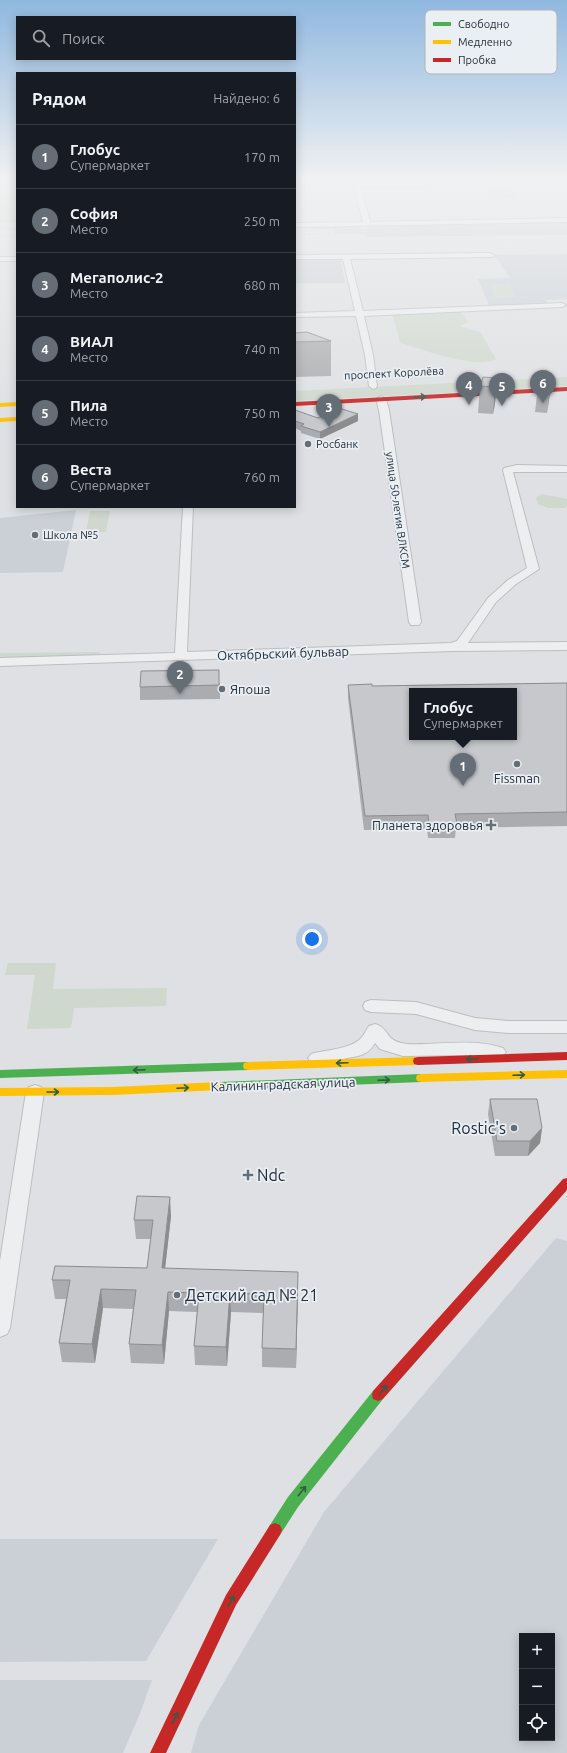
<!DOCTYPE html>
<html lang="ru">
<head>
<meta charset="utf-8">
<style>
  body { margin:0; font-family:Ubuntu,sans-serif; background:#242831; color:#f1f3f6 }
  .controls { position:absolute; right:12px; bottom:12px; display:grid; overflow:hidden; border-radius:0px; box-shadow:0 2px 10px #0003 }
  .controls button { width:36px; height:36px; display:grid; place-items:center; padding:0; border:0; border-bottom:1px solid #363941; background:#171b24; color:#f1f3f6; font:20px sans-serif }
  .you { position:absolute; left:312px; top:939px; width:14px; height:14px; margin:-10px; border:3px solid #fff; border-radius:50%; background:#1a73e8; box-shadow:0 0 0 6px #1a73e833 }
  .badge { display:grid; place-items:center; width:26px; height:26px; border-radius:50%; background:#656d77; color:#fff; font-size:13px; font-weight:700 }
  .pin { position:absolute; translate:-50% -33px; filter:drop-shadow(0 1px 2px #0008) }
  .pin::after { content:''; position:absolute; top:21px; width:14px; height:12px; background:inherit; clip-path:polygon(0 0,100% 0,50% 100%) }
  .popup { position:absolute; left:409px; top:688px; width:108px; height:52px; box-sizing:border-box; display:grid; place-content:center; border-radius:0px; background:#171b24; filter:drop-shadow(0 1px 3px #0005); font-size:13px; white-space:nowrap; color:#9ea1a6 }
  .popup b { font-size:15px; color:#f1f3f6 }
  .popup::after { content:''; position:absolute; left:50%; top:100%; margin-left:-8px; border:8px solid transparent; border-top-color:#171b24 }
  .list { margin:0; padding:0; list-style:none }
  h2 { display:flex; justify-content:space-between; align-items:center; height:52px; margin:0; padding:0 16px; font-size:17px }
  h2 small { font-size:13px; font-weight:400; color:#9ea1a6 }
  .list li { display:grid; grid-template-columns:26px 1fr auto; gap:12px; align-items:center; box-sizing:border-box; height:64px; padding:0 16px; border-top:1px solid #363941 }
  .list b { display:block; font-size:15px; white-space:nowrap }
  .list p { margin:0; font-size:13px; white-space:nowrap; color:#9ea1a6 }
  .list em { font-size:13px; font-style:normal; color:#9ea1a6 }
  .icon { flex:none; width:22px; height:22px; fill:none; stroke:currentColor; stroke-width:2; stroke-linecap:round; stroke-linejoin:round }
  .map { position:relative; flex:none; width:567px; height:1753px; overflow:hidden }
  .search { position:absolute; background:#171b24; box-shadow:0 2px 10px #0003; left:16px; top:16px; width:280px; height:44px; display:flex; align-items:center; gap:10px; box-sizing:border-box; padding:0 14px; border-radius:0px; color:#9ea1a6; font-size:15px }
  .panel { position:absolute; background:#171b24; box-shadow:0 2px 10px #0003; left:16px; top:72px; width:280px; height:436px; border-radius:0px }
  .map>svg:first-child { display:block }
  .built { fill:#cbd0d7; fill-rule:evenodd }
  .green { fill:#cfd8cd }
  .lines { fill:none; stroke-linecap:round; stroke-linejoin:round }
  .street-casing { stroke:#bcbec1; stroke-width:2 }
  .street { fill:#edeef0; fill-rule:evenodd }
  .fast { fill:#4caf50; fill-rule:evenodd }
  .slow { fill:#ffc107; fill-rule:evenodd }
  .jam { fill:#c62828; fill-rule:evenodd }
  .rail { stroke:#c6c8cc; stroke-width:1.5; stroke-dasharray:1 2; stroke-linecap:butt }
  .wall { fill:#aaacaf }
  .shaded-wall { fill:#8b8c8e }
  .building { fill:#c6c8cb; stroke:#8b8c8e; fill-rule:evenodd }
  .oneway { stroke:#325c44 }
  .poi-dot { fill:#656d77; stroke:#eaeff4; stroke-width:1.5 }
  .labels { text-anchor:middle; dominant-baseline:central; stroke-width:3.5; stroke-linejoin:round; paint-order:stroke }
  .far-street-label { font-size:11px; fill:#242f3d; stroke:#eaeff4 }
  .far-poi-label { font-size:11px; fill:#242f3d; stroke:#eaeff4; text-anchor:start }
  .street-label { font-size:13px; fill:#242f3d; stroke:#eaeff4 }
  .poi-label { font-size:13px; fill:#242f3d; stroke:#eaeff4; text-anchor:start }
  .near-poi-label { font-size:16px; fill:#242f3d; stroke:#eaeff4; text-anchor:start }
  .key { fill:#eaeff4; stroke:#afb5bd; stroke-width:1 }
  .key-label { font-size:11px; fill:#242f3d }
</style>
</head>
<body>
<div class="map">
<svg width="567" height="1753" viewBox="0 0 567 1753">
  <rect width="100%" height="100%" fill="#dee0e3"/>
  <path class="built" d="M567,221V235L365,237V234H335V229H310V225L360,224L361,229H368L367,223Z
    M567,254V299L546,300L547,303L489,305L478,279L510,278L494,255Z
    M295,259H341L345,283H295Z
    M76,510L63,572L0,573V518Z
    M556,1238L567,1241V1753H191L199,1725L324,1512ZM522,1636H552V1738H522Z
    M0,1539H218L146,1661L0,1662Z
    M0,1680H152L141,1711L123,1753H0Z"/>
  <path class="green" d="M513,190L516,197H488L485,191Z
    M0,193H17V223H0Z
    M490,284H510L515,297L495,298Z
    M451,309L461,312L468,322L460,326L480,332L496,359C475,370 423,349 400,343L398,333L392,314L403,313L412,315Z
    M567,377V386L295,401V391Z
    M542,494L567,499V506L564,508H548L538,504L536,498Z
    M90,511H110L106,532H86Z
    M100,652L99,657L0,660V653Z
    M8,963H56L53,989L167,988L166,1006L74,1008L71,1028L27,1029L35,975H5Z"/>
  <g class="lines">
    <g class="street-casing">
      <path id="street" d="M352,179H358L361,189H424L427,191L424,193H362L370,222L567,218V222L295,227V223L363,222Z
        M490,253L494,255L493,257L350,259L363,311L562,303L566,305L562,307L364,316L373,355L377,386L376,388L373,389L369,386L365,355L356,316L295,317V313L355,311L343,259H295V255Z
        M0,257H17V261H0Z
        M381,396L386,399L389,410L421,622L419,625H411L409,622L379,410L376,399Z
        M517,465L567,466V472H513L539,569L516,584L496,602L468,643L567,642V650L452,651L0,666V658L175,653L183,507H193L187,652L451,643L457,641L488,598L508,580L527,568L503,470L504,468Z
        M371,1000L416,1002L475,1018L508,1021H567V1033H508L475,1030L416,1014L371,1012L365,1010L363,1006L365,1002Z
        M375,1024C389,1028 385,1039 401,1043C409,1045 418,1044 426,1044C451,1043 478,1040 503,1048L506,1052L503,1056L497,1058L471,1055L403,1056L380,1049L375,1043C371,1050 366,1054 358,1056L317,1064L311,1062L308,1058L311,1054C324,1050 351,1049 360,1039C364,1036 366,1030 369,1026Z
        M35,1085L41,1087L44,1092L10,1328L7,1334L0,1337V1261L26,1092L29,1087Z"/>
    </g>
    <use href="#street" class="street"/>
    <path class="fast" d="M248,1062L252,1063L253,1066L252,1069L248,1070L0,1078V1070Z
      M421,1074L425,1075L426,1078L425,1081L421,1082L220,1090L216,1089L215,1086L216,1083L220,1082Z
      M378,1389L383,1391L384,1395L383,1399L298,1507L280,1535L275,1537L270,1535L268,1530L270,1525L288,1497L373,1391Z"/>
    <path class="slow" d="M17,402V406L0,407V403Z
      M17,417V421L0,422V418Z
      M418,1057L422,1058L423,1061L422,1064L418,1065L248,1070L244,1069L243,1066L244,1063L248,1062Z
      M567,1070V1078L421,1082L417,1081L416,1078L417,1075L421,1074Z
      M220,1082L224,1083L225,1086L224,1089L220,1090L113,1095L0,1096V1088L113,1087Z"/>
    <path class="jam" d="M567,387V391L295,406V402Z
      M567,1052V1060L418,1065L414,1064L413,1061L414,1058L418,1057Z
      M567,1178V1190L383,1399L378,1401L373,1399L372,1395L373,1391L563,1179Z
      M275,1523L280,1525L282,1530L280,1535L236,1605L166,1753H150L226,1595L270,1525Z"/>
    <path class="rail" d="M0,228L17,229
      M295,234L567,231
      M0,236H17"/>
  </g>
  <path class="wall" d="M295,333L331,341V376L295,377Z
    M552,374L547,413L535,412L538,386Z
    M497,378L495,404L493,414L478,413L480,386Z
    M295,410L318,418L358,414V421L320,439L301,433V431L295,428Z
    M220,683V699L140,700V687Z
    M567,683V826L456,828L455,838H428L427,829L364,830L348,698V685L372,686Z
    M490,1099L542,1128L540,1143L528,1156H495L488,1114Z
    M171,1216L165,1268L298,1291L296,1368L262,1367V1348L263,1313L231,1312L227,1366L195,1365L194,1346L197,1312L169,1311L164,1364L131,1363L129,1344L133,1309L103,1308L95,1363L62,1362L59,1343L66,1299H55L52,1280L147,1268L151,1239H136L134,1220Z"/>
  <path class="shaded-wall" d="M552,374L549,401L547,413L550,387Z
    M497,378L495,404L493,414L495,387Z
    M358,414V421L320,439V432Z
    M542,1128L540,1143L528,1156L530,1141Z
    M170,1197L171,1216L163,1287L162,1268Z
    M298,1272V1291L296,1368V1349Z
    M101,1289L103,1308L95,1363L92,1344Z
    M168,1292L169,1311L164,1364L162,1345Z
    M230,1293L231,1312L227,1366L226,1347Z"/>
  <path class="building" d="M307,332L331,341L295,342V333Z
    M541,374H552L550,387L538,386Z
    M483,377L497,378L495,387L480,386Z
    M339,408L358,414L320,432L301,426L304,424L295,421V410L318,418Z
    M219,670V685L140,687L141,671Z
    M567,683V812L455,814L457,824L429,825L428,815L365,816L348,685L372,684V686ZM412,691H514V737H412Z
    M490,1099H537L542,1128L530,1141H497Z
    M137,1196L170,1197L162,1268L298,1272L296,1349L262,1348L264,1294L230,1293L226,1347L194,1346L199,1293L168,1292L162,1345L129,1344L136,1290L101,1289L92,1344L59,1343L70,1280H52L55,1266L147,1268L153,1220H134Z"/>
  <defs><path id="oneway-shaft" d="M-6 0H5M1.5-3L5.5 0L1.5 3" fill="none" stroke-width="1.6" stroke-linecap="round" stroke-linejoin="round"/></defs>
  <g class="oneway">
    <use href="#oneway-shaft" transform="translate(420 397) rotate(-3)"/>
    <use href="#oneway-shaft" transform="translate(472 1059) rotate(178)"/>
    <use href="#oneway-shaft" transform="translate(342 1063) rotate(178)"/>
    <use href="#oneway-shaft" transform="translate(139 1070) rotate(178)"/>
    <use href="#oneway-shaft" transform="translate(519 1075) rotate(-2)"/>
    <use href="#oneway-shaft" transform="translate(384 1080) rotate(-2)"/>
    <use href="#oneway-shaft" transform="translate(183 1088) rotate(-3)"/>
    <use href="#oneway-shaft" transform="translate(53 1092)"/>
    <use href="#oneway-shaft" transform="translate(383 1390) rotate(-49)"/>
    <use href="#oneway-shaft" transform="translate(302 1491) rotate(-51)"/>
    <use href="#oneway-shaft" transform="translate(231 1601) rotate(-62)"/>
    <use href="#oneway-shaft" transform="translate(175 1718) rotate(-64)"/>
  </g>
  <linearGradient id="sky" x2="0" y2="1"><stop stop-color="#8fb8df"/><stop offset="0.42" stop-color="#f0f1f2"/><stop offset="1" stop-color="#f0f1f2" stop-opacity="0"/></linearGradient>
  <rect width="567" height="424" fill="url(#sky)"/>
  <g class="poi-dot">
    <circle cx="308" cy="444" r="4"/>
    <circle cx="35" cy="535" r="4"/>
    <circle cx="222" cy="689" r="4"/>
    <circle cx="517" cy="764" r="4"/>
    <path d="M489 819h4v4h4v4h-4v4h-4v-4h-4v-4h4z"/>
    <circle cx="514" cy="1128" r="4"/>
    <path d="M246 1169h4v4h4v4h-4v4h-4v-4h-4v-4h4z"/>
    <circle cx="177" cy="1295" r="4"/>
  </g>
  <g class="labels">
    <g class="far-street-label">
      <text transform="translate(394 373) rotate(-3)">проспект Королёва</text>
      <text transform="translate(398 510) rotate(82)">улица 50-летия ВЛКСМ</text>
    </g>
    <g class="far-poi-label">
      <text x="316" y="444">Росбанк</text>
      <text x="43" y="535">Школа №5</text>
    </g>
    <g class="street-label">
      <text transform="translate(283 653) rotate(-2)">Октябрьский бульвар</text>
      <text transform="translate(283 1084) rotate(-2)">Калининградская улица</text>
    </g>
    <g class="poi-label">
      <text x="230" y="689">Япоша</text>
      <text x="517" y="778" text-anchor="middle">Fissman</text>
      <text x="483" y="825" text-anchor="end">Планета здоровья</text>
    </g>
    <g class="near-poi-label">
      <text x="506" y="1128" text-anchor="end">Rostic's</text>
      <text x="257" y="1175">Ndc</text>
      <text x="185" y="1295">Детский сад № 21</text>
    </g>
  </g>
  <rect x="425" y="10" width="132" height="64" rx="6" class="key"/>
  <rect x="433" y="22" width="18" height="4" fill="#4caf50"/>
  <rect x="433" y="40" width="18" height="4" fill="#ffc107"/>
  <rect x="433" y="58" width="18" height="4" fill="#c62828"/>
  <g class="key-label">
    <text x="458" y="28">Свободно</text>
    <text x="458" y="46">Медленно</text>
    <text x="458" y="64">Пробка</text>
  </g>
</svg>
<div class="controls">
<button>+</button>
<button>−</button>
<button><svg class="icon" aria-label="locate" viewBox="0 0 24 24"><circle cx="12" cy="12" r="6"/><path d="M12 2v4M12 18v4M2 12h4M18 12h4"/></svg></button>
</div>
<div class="you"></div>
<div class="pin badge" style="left:463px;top:786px">1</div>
<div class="popup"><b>Глобус</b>Супермаркет</div>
<div class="pin badge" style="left:180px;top:694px">2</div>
<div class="pin badge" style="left:329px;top:427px">3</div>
<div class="pin badge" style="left:469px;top:405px">4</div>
<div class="pin badge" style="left:502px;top:406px">5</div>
<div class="pin badge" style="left:543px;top:403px">6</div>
<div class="search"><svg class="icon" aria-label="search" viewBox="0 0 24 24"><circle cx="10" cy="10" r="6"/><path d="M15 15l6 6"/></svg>Поиск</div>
<section class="panel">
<h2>Рядом<small>Найдено: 6</small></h2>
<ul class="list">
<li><span class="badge">1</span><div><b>Глобус</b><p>Супермаркет</p></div><em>170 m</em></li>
<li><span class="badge">2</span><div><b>София</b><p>Место</p></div><em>250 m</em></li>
<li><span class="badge">3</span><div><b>Мегаполис-2</b><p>Место</p></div><em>680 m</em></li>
<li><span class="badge">4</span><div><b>ВИАЛ</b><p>Место</p></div><em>740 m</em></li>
<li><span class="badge">5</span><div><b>Пила</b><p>Место</p></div><em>750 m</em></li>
<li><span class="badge">6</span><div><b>Веста</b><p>Супермаркет</p></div><em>760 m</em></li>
</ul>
</section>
</div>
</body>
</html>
